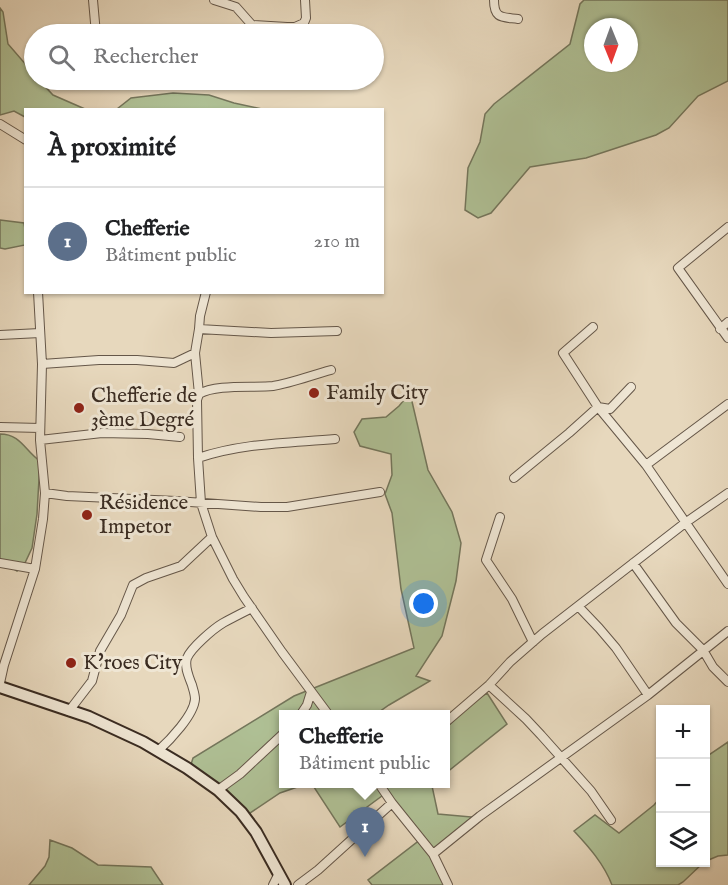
<!DOCTYPE html>
<html lang="fr">
<head>
<meta charset="utf-8">
<style>
  body { margin:0; font-family:"IM FELL English",serif; background:#f6f6f6; color:#202124 }
  .controls { position:absolute; right:18px; bottom:18px; display:grid; overflow:hidden; border-radius:0px; box-shadow:0 2px 4px #0004 }
  .controls button { width:54px; height:54px; display:grid; place-items:center; padding:0; border:0; border-bottom:2px solid #e0e0e0; background:#fff; color:#202124; font:30px sans-serif }
  .compass { position:absolute; left:584px; top:18px; width:54px; height:54px; border-radius:50%; background:#fff; box-shadow:0 2px 4px #0004; rotate:179deg }
  .you { position:absolute; left:424px; top:604px; width:21px; height:21px; margin:-15px; border:4px solid #fff; border-radius:50%; background:#1a73e8; box-shadow:0 0 0 9px #1a73e833 }
  .badge { display:grid; place-items:center; width:39px; height:39px; border-radius:50%; background:#8f2418; color:#fff; font-size:20px; font-weight:700 }
  .pin { position:absolute; translate:-50% -50px; filter:drop-shadow(0 2px 3px #0008) }
  .pin::after { content:''; position:absolute; top:32px; width:21px; height:18px; background:inherit; clip-path:polygon(0 0,100% 0,50% 100%) }
  .popup { position:absolute; left:279px; top:710px; width:171px; height:78px; box-sizing:border-box; display:grid; place-content:center; border-radius:0px; background:#fff; filter:drop-shadow(0 2px 4px #0005); font-size:20px; white-space:nowrap; color:#757577 }
  .popup b { font-size:22px; color:#202124 }
  .popup::after { content:''; position:absolute; left:50%; top:100%; margin-left:-12px; border:12px solid transparent; border-top-color:#fff }
  .list { margin:0; padding:0; list-style:none }
  h2 { display:flex; justify-content:space-between; align-items:center; height:78px; margin:0; padding:0 24px; font-size:26px }
  h2 small { font-size:20px; font-weight:400; color:#757577 }
  .list li { display:grid; grid-template-columns:39px 1fr auto; gap:18px; align-items:center; box-sizing:border-box; height:108px; padding:0 24px; border-top:2px solid #e0e0e0 }
  .list b { display:block; font-size:22px; white-space:nowrap }
  .list p { margin:0; font-size:20px; white-space:nowrap; color:#757577 }
  .list em { font-size:20px; font-style:normal; color:#757577 }
  .icon { flex:none; width:33px; height:33px; fill:none; stroke:currentColor; stroke-width:2; stroke-linecap:round; stroke-linejoin:round }
  .map { position:relative; flex:none; width:728px; height:885px; overflow:hidden }
  .search { position:absolute; background:#fff; box-shadow:0 2px 4px #0004; left:24px; top:24px; width:360px; height:66px; display:flex; align-items:center; gap:15px; box-sizing:border-box; padding:0 21px; border-radius:33px; color:#757577; font-size:22px }
  .panel { position:absolute; background:#fff; box-shadow:0 2px 4px #0004; left:24px; top:108px; width:360px; height:186px; border-radius:0px }
  .map>svg:first-child { display:block }
  .green { fill:#afc095; stroke:#74765c; stroke-width:1.5; fill-rule:evenodd }
  .lines { fill:none; stroke-linecap:round; stroke-linejoin:round }
  .street-casing { stroke:#655749; stroke-width:10 }
  .secondary-casing { stroke:#3a2c22; stroke-width:14 }
  .street { stroke:#efe6d4; stroke-width:8 }
  .secondary { stroke:#efe6d4; stroke-width:10 }
  .poi-dot { fill:#8f2418; stroke:#efe6d4; stroke-width:2 }
  .labels { text-anchor:middle; dominant-baseline:central; stroke-width:6; stroke-linejoin:round; paint-order:stroke }
  .poi-label { font-size:21px; fill:#3a2c22; stroke:#efe6d4; text-anchor:start }
</style>
</head>
<body>
<div class="map">
<svg width="728" height="885" viewBox="0 0 728 885">
  <rect width="100%" height="100%" fill="#e7d8bd"/>
  <filter id="stains"><feTurbulence type="fractalNoise" baseFrequency=".00333" numOctaves="4"/><feColorMatrix values="0 0 0 0 .2 0 0 0 0 .09 0 0 0 0 .02 0 0 0 .5 -.17"/></filter>
  <radialGradient id="worn" r=".72"><stop offset=".6" stop-color="#630" stop-opacity="0"/><stop offset="1" stop-color="#630" stop-opacity=".3"/></radialGradient>
  <path class="green" d="M584,0H728V81L698,96L669,128L656,135L586,158L530,167L491,213L478,218L465,210L468,168L480,142L485,114L494,104L570,44L580,4ZM593,27H629V63H593Z
    M0,8L3,12L8,44L34,74V80H39L53,95L85,109L26,110L25,117L14,111L0,115Z
    M173,93L209,95L234,103L262,109H117L131,98Z
    M0,220L24,223L25,229V245L5,249L0,248Z
    M410,393L428,470L452,512L461,543L456,581L442,636L416,676L430,681L389,705L376,714H284V784H306L280,793L244,817L189,771L193,758L294,696L414,648L401,589L392,513L385,494L392,475L391,454L360,446L354,432L362,419L386,417L399,406Z
    M0,434C21,434 25,451 40,461L37,514L32,548L24,565L17,571L0,560Z
    M487,693L507,724L446,773V719Z
    M728,742V855L718,856L706,861V757Z
    M307,784H434L432,786L438,814L483,818L435,855L447,885H372L368,880L421,839L386,793L340,827L314,787Z
    M660,798V862L703,863L683,882L678,885H612C604,864 589,847 574,831L595,815L619,833L654,805Z
    M50,840L72,848L98,865L151,867L163,885H29L45,866L49,857Z"/>
  <g class="lines">
    <g class="street-casing">
      <path id="street" d="M93,0L96,34
        M214,0L236,7L252,25L287,27H295L304,23L306,18L305,0
        M494,0C494,19 502,17 518,19
        M0,124L26,140
        M728,227L678,268L728,338
        M593,327L563,353L598,407L646,465L728,584
        M199,329L200,316L206,292
        M720,329L728,322
        M0,335L40,333
        M42,364L99,360H137L174,363L195,353
        M199,394L195,353L199,329L271,333L337,331
        M0,427L40,428
        M40,440L102,433L148,434L180,437
        M198,458C242,443 289,443 335,439
        M646,465L728,404
        M514,478L569,433L598,407L610,409L631,387
        M45,493L67,496L176,501L261,507H287L380,492
        M500,517L486,560L512,599L533,642
        M0,563L35,569
        M633,563L676,623L703,650L713,667L728,682
        M578,606L599,628L616,648L648,695
        M0,683L4,665L35,569L43,519L45,493L40,440L42,364L38,292
        M489,685L526,719L541,735L591,791L611,820
        M69,711L92,681L100,651L121,615L133,585L146,578L181,566L212,537
        M301,714L307,705L311,692
        M328,714L282,652L244,597L233,579L212,537L201,503L198,458L197,400L199,394C216,384 252,388 273,386C292,383 312,375 331,370
        M446,722L489,685L510,662L542,634L685,523L728,493
        M158,751C170,740 194,715 195,699C195,694 193,689 192,685C189,677 184,667 187,658C191,648 213,629 223,623C232,618 242,613 252,608
        M379,784L392,803L433,854L448,885
        M218,790L240,774L284,733
        M433,854L480,816L648,695L728,631
        M273,885L278,875
        M298,885L318,870L392,803"/>
    </g>
    <g class="secondary-casing">
      <path id="secondary" d="M0,687L89,717L143,742L187,768L218,790L241,812L256,832L285,885"/>
    </g>
    <use href="#street" class="street"/>
    <use href="#secondary" class="secondary"/>
  </g>
  <g class="poi-dot">
    <circle cx="314" cy="393" r="6"/>
    <circle cx="79" cy="408" r="6"/>
    <circle cx="87" cy="515" r="6"/>
    <circle cx="71" cy="663" r="6"/>
  </g>
  <g class="labels">
    <g class="poi-label">
      <text x="326" y="393">Family City</text>
      <text x="91" y="396">Chefferie de<tspan x="91" dy="24">3ème Degré</tspan></text>
      <text x="99" y="503">Résidence<tspan x="99" dy="24">Impetor</tspan></text>
      <text x="83" y="663">K'roes City</text>
    </g>
  </g>
  <rect width="100%" height="100%" filter="url(#stains)"/>
  <rect width="100%" height="100%" fill="url(#worn)"/>
</svg>
<div class="controls">
<button>+</button>
<button>−</button>
<button><svg class="icon" aria-label="layers" viewBox="0 0 24 24"><path d="M12 4l9 5-9 5-9-5zM3 14l9 5 9-5"/></svg></button>
</div>
<svg class="compass" viewBox="-18 -18 36 36"><path d="M0-13l5 13h-10z" fill="#e53935"/><path d="M0 13l5-13h-10z" fill="#757577"/></svg>
<div class="you"></div>
<div class="pin badge" style="left:365px;top:857px;background:#5c6f8a">1</div>
<div class="popup"><b>Chefferie</b>Bâtiment public</div>
<div class="search"><svg class="icon" aria-label="search" viewBox="0 0 24 24"><circle cx="10" cy="10" r="6"/><path d="M15 15l6 6"/></svg>Rechercher</div>
<section class="panel">
<h2>À proximité<small></small></h2>
<ul class="list">
<li><span class="badge" style="background:#5c6f8a">1</span><div><b>Chefferie</b><p>Bâtiment public</p></div><em>210 m</em></li>
</ul>
</section>
</div>
</body>
</html>
